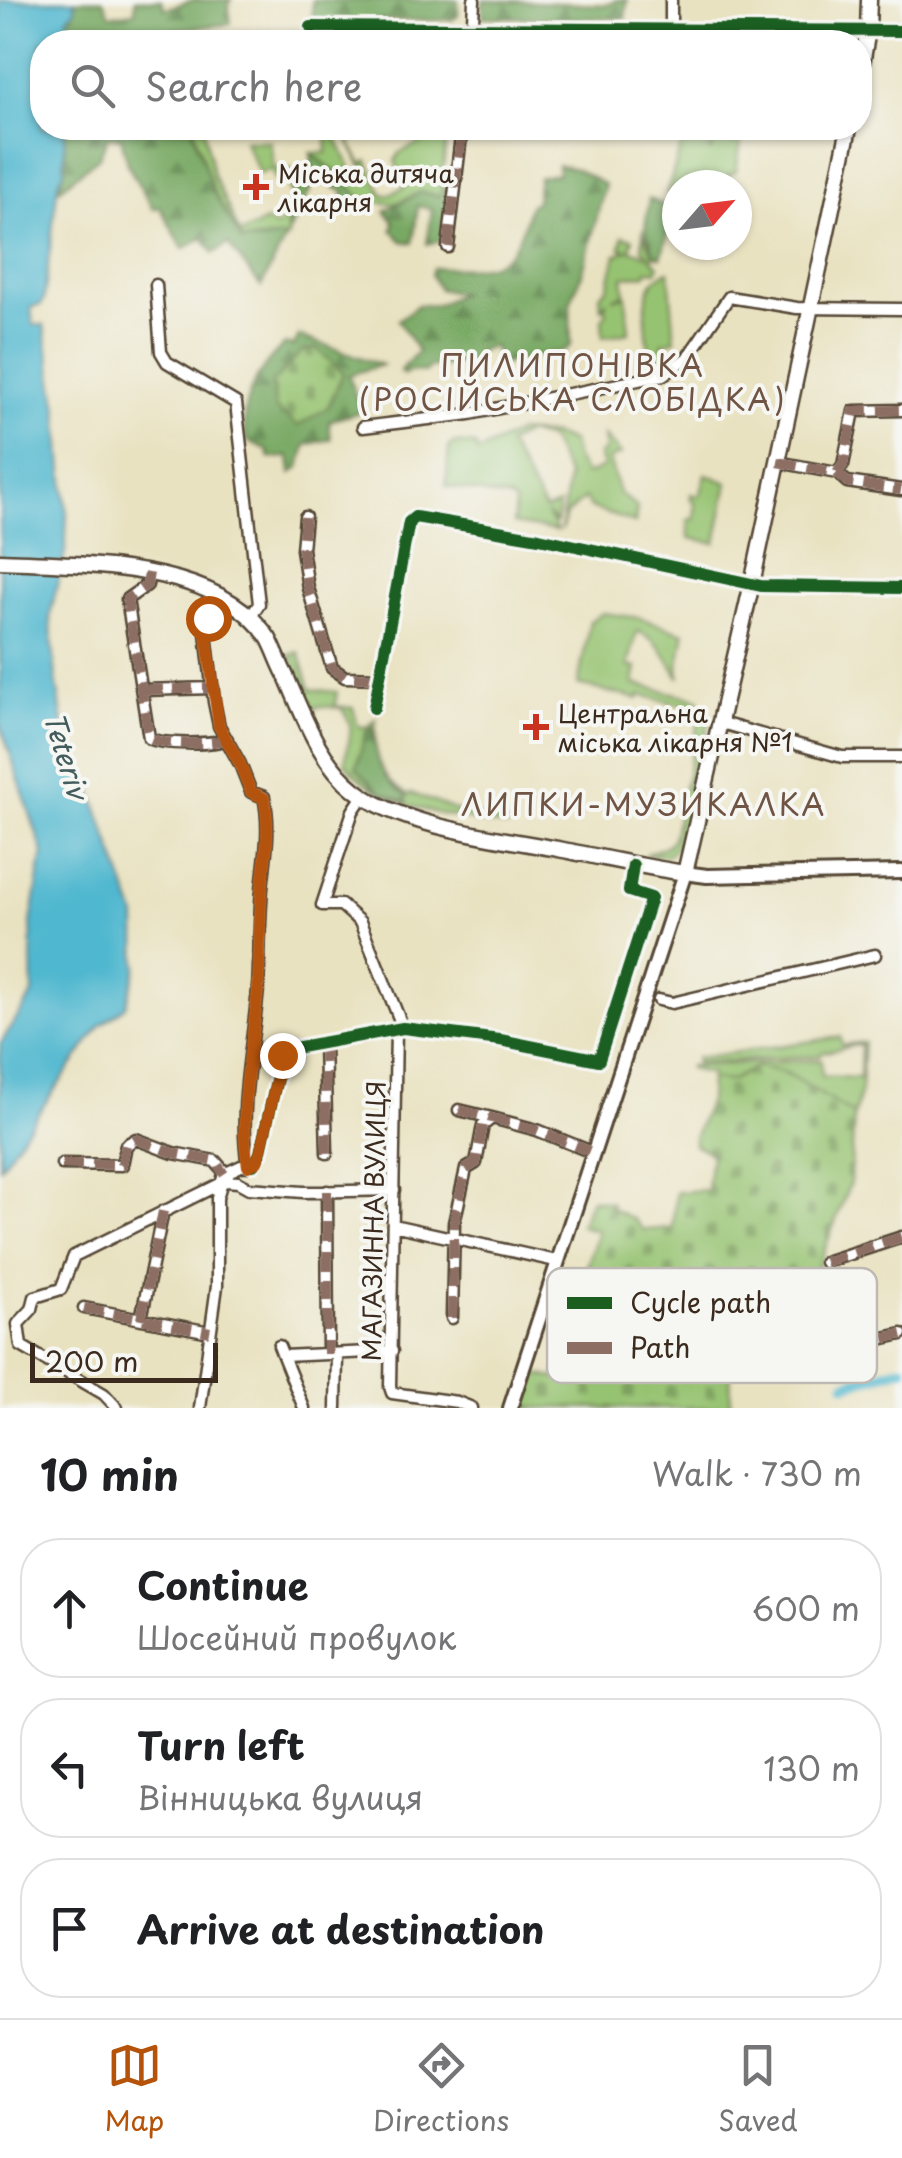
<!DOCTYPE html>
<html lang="en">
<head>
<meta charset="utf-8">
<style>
  body { margin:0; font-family:"Playpen Sans",sans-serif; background:#f2f2f2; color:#202124 }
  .compass { position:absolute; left:662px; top:170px; width:90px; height:90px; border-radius:50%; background:#fff; box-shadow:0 2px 8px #0004; rotate:62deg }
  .scale { position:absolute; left:30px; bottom:25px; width:188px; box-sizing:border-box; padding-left:10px; border:5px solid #3b2a1e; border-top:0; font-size:28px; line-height:35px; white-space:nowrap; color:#3b2a1e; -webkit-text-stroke:8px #f6f6f2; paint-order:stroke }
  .stop { position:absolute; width:30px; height:30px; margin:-22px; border:8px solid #b45309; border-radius:50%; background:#fff }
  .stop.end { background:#b45309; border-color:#fff; box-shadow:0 2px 10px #0008 }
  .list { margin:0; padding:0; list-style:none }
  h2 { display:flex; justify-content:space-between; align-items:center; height:130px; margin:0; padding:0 40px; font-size:42px }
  h2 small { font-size:32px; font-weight:400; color:#757577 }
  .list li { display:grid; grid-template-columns:65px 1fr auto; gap:30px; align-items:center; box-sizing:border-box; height:140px; margin:0 20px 20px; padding:0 20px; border:2px solid #e0e0e0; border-radius:40px }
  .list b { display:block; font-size:38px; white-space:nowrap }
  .list p { margin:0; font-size:32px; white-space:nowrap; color:#757577 }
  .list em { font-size:32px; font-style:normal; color:#757577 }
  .icon { flex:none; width:55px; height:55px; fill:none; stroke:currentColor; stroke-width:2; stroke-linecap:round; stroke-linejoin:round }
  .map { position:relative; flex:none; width:902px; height:1408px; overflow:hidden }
  .search { position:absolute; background:#fff; box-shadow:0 2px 8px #0004; left:30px; right:30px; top:30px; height:110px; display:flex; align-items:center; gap:25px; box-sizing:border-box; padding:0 35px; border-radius:40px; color:#757577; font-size:38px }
  .sheet { height:610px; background:#fff }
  nav { display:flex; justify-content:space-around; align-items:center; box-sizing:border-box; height:140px; border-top:2px solid #e0e0e0; background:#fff; font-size:28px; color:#757577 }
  nav a { display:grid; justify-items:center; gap:5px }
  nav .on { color:#b45309 }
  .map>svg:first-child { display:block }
  .green { fill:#96c371; stroke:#687648; stroke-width:2.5 }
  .forest { fill:url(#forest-firs); stroke:#5a6a40; stroke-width:2.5 }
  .cemetery { fill:url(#cemetery-stones); stroke:#687648; stroke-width:2.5 }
  .water { fill:#50b7cf; stroke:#467076; stroke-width:2.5 }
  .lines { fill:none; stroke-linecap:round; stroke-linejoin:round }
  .river { stroke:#50b7cf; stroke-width:11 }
  .minor-casing { stroke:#554636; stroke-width:15 }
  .major-casing { stroke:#554636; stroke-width:18 }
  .highway-casing { stroke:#554636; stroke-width:19 }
  .minor { stroke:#fff; stroke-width:10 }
  .major { stroke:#fff; stroke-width:12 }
  .highway { stroke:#fff; stroke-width:14 }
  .quiet { stroke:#8d6e63; stroke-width:10; stroke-dasharray:20 10; stroke-linecap:butt }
  .cycleway-casing { stroke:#f6f6f2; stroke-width:19 }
  .cycleway { stroke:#1b5e20; stroke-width:12 }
  .route { stroke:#b45309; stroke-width:12 }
  .poi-dot { fill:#c8321e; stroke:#f6f6f2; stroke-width:4 }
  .labels { text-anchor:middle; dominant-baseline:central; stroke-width:8; stroke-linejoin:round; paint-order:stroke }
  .poi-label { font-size:25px; fill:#3b2a1e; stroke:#f6f6f2; text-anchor:start }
  .street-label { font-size:25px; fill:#3b2a1e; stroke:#f6f6f2 }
  .water-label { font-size:28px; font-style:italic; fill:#425b5c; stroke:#f6f6f2 }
  .quarter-label { font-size:30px; letter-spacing:2.5px; fill:#705444; stroke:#f6f6f2 }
  .key { fill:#f6f6f2; stroke:#beb9b2; stroke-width:2.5 }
  .key-label { font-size:28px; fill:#3b2a1e }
</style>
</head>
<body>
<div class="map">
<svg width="902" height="1408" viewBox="0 0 902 1408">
  <defs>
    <pattern id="forest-firs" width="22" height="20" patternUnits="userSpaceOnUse" patternTransform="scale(2.5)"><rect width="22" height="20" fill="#78a963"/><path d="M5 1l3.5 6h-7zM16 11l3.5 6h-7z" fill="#648a51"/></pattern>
    <pattern id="cemetery-stones" width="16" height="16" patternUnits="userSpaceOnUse" patternTransform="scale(2.5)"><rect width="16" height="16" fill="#96c371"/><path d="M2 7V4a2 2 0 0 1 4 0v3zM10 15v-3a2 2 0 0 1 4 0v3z" fill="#7c9f5c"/></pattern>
  </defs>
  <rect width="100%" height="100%" fill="#f6f6f2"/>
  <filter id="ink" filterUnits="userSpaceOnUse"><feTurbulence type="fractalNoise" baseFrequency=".01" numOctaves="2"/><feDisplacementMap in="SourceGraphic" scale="20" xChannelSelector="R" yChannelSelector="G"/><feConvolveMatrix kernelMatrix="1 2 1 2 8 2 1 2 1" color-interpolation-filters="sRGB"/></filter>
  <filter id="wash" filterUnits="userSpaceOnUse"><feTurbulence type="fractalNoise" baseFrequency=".0048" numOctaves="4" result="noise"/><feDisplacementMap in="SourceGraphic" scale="40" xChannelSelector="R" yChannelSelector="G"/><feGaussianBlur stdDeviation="2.25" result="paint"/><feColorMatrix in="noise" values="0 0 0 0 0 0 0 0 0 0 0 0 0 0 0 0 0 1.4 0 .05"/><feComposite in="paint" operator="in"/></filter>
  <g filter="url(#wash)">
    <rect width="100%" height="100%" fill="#e9e2c1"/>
    <path class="green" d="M193,128H204L213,175L240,234L266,221L275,227L283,222L279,214L286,209L288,237L241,241C215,211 205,165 193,128Z
      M342,128L362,164L368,161L382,194L388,195L405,187L395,161L399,153L436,136L437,128H447L441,196L421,192L395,204L364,201L334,171L311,153H327L326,134L334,133L357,181L370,182Z
      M705,128H735L733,142L738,136L741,143L736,171L727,176L726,181L704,179L701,185H677V194L667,193L684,137L700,138L711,151L713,147L703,135Z
      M244,141H270L274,168L312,172L292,193L289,189L301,180L300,176L278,183L270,169L260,174Z
      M643,233L654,256L651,258L659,266L656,271L647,270L646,274L623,277L625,294L613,298L626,296L629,332L603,337L602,319L607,312L604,307L607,301L601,308L600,295L608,287L616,255L627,250L620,248L623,236L633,239L630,250L648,255L642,248Z
      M669,271L675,340L662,343L669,367L652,373C650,343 631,283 669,271Z
      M519,432L554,435L572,442L576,459L586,475L603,467L599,454L605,451L604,436L621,454L609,459L619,493L637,507L635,523L590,508L585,498L566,515L561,531L568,477L549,439L527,433L508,444L545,510L559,505L556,523L547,514L557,531L513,524L515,503L510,499L446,486L449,446L453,443L475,445L478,452Z
      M706,474L728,483L716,543L689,538L688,520L695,519V502L691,500V494L700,496Z
      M603,613L640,618L684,633C685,646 674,665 680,678C666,659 663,642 637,631L628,666L637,668L634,684L699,699L700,706L695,708L640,695L639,699L578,685L590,621Z
      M299,652L310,689L337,692L335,706L353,708L358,726L368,727L376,719C374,755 375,776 409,795L411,793L460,812L509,822L508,827C453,816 382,811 345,763C347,740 358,728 341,708L319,706L314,710L290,655Z
      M703,717L710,719L680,843L667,856L645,855L666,846L673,839L699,721Z
      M840,1037L842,1045L864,1042L861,1091L854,1115L786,1073L757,1067L730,1081L710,1079L711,1074L689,1069V1066L821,1060L822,1076L860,1078L861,1044L821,1053L820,1056L696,1063V1058Z"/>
    <path class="forest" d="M75,0H103L110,15L135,12V0H161L165,9L194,0H231L228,4L231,24L169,30L173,42H73L74,29L67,18L75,10Z
      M312,0H458V16L451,20L313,21Z
      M483,0L607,5L616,0H627L625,19L483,17Z
      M65,128H192L213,191L242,241L288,237C285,195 291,203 312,172L311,153L334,171L364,201L360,206L351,205L349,214C341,208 342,201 345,192L316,179L261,287L228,244L214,253L203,238L183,249L160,207L153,209L127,164L121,137H108L99,157L57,191L64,172Z
      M558,165L576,169L605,185L583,271L570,303L571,345L564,351L498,365L494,346L478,351L476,360L427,368L426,372L411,371L404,375L400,371L418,351L398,320L418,305H437L461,293L439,289L431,275L433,268C493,267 513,273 529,206L536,201L539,177L558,174Z
      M442,188L449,189L446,240L427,244L432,209L418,206L413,243L402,241L392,230L394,222L385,211L421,192L440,196Z
      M649,199L675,210L661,257L654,254L645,229Z
      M299,336L382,365L349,375L361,412L329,421L331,439L306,445L300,467L291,474L289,457L270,458L267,450L247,440C236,403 259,368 285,344L294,346Z
      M373,727C376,757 378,777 406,795L407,802L380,792L356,768L367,729Z"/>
    <path class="cemetery" d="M316,348L343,373L328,407L298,426L276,409L272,384L301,352Z
      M757,1066L786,1073L854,1115L850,1183L794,1329L777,1346L730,1351L731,1408H526L537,1374L555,1378L563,1355H566L579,1311L569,1308L580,1273H585L598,1231L580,1226L591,1199L612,1203L611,1208L634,1220L643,1230L672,1228L676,1192L707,1190L711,1153L694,1145V1138L709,1100L710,1079L730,1081Z"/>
    <path class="water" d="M0,0H75V10L67,18L75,29L73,42H42V128H65L64,172L58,182L44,300L41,305L31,307L33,325H44L58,408L67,515L65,553L50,615L56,678L66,741L92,792L136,916L137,967L126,1006L100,1026L0,1167V1044L33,994L31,922L43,852L0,724Z"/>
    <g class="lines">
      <path class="river" d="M846,1384L902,1368"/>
    </g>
  </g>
  <g filter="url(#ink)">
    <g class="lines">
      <g class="minor-casing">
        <path id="minor" d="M311,27L902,31
          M671,28V0
          M472,42L474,0
          M448,247L462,128
          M156,285L161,352L167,362L236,403L259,604L249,619
          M363,427L470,414L663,375L687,358L729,297L797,308L902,309
          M778,462L837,473L847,482L901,490
          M837,473L843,465L854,411L902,410
          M305,517L302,549L308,588L332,668L345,677L380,678
          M149,573L147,585L127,599L149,738C162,745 213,745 227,739
          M217,596L210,609L206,633L214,702L219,726L240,764L251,792L264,797C271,829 265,858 262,889C259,922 260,956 258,989C253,1047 238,1108 248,1166
          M143,690L213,688
          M374,708L409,522L415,517L539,538L761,586L902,588
          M721,723L842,757H902
          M363,796L353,811L322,905H341L360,922L403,1028
          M659,1000L672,1003L875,955
          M396,1028L390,1387L392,1393L457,1402L472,1408
          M324,1043L327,1153
          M459,1110L492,1118
          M62,1164L122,1165L126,1145L136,1139L173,1153L215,1161L228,1176
          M253,1165L260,1154L282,1055L289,1049L403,1028L500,1040L599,1060L651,898L629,891L633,865
          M327,1191L328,1354
          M393,1225L556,1261
          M825,1262L902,1237
          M84,1308L210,1332
          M452,1318L454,1223L466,1169L476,1163L483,1125L492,1118L537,1130L589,1151
          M141,1319L163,1211
          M884,1338L902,1334
          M279,1346L304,1408
          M283,1356L392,1351
          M117,1408L104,1394L21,1346L18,1324L32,1309L35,1297L61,1289L74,1256L226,1181L238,1182L249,1188L303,1192L394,1190
          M200,1408L217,1286V1198L224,1174L241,1166L252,1165
          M336,1408L337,1354"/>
      </g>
      <g class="major-casing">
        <path id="major" d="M510,1408L685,873L707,876L902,872"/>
      </g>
      <g class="highway-casing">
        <path id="highway" d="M860,75L868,30L869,0
          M0,561C80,565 219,561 269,639C275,650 279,663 285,674C303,714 319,762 355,790C401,827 499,838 558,849C601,857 642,867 685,873L753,579L849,128"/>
      </g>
      <use href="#minor" class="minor"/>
      <use href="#major" class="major"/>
      <use href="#highway" class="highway"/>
      <path class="quiet" d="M448,247L462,128
        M778,462L837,473L847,482L901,490
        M837,473L843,465L854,411L902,410
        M305,517L302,549L308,588L332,668L345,677L380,678
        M149,573L147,585L127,599L149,738C162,745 213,745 227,739
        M143,690L213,688
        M324,1043L327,1153
        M459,1110L492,1118
        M62,1164L122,1165L126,1145L136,1139L173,1153L215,1161L224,1174
        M327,1191L328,1354
        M825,1262L902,1237
        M84,1308L210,1332
        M452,1318L454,1223L466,1169L476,1163L483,1125L492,1118L537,1130L589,1151
        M141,1319L163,1211
        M884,1338L902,1334"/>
      <g class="cycleway-casing">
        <path id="cycleway" d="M311,27L902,31
          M374,708L409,522L415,517L539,538L761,586L902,588
          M253,1165L260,1154L282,1055L289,1049L403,1028L500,1040L599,1060L651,898L629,891L633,865"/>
      </g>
      <use href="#cycleway" class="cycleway"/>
    </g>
  </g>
  <g class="lines" filter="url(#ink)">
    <path class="route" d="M208,618L206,633L219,726L240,764L251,792L264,798C271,829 265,858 262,889C259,922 260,956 258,989C253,1047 238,1107 248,1166L257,1162L260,1154L282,1055"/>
  </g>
  <g class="poi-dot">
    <path d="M251 172h10v10h10v10h-10v10h-10v-10h-10v-10h10z"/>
    <path d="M531 712h10v10h10v10h-10v10h-10v-10h-10v-10h10z"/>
  </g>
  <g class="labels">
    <g class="poi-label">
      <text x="278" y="173">Міська дитяча<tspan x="278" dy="29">лікарня</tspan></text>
      <text x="558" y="713">Центральна<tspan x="558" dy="29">міська лікарня №1</tspan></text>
    </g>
    <g class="street-label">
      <text transform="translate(373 1221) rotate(-89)">МАГАЗИННА ВУЛИЦЯ</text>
    </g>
    <g class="water-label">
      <text transform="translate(67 755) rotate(73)">Teteriv</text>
    </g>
    <g class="quarter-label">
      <text x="573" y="364">ПИЛИПОНІВКА<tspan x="573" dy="34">(РОСІЙСЬКА СЛОБІДКА)</tspan></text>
      <text x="644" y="803">ЛИПКИ-МУЗИКАЛКА</text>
    </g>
  </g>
  <rect x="547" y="1268" width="330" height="115" rx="15" class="key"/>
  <rect x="567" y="1297" width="45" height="12" fill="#1b5e20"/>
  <rect x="567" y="1342" width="45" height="12" fill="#8d6e63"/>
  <g class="key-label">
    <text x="630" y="1313">Cycle path</text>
    <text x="630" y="1358">Path</text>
  </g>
</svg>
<svg class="compass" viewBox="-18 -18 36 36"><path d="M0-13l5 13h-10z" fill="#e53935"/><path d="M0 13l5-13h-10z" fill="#757577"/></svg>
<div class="scale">200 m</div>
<div class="stop" style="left:208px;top:618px"></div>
<div class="stop end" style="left:282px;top:1055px"></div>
<div class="search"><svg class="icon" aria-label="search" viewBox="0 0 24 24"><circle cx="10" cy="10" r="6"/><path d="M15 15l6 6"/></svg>Search here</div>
</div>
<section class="sheet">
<h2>10 min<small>Walk · 730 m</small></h2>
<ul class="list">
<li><svg class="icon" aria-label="ahead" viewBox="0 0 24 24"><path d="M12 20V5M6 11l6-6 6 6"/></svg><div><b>Continue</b><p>Шосейний провулок</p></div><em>600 m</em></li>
<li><svg class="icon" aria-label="left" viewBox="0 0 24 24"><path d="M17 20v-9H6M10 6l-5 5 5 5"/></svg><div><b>Turn left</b><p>Вінницька вулиця</p></div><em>130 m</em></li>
<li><svg class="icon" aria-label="arrive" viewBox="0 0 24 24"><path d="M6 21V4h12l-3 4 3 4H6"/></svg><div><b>Arrive at destination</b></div></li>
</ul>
</section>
<nav>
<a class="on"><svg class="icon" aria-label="map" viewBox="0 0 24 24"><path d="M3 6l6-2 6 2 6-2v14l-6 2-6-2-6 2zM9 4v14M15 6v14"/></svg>Map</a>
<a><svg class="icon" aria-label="directions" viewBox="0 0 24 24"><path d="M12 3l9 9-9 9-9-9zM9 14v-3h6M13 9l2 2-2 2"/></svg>Directions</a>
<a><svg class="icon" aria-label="saved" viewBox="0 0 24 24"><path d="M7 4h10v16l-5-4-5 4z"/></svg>Saved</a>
</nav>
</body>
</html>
